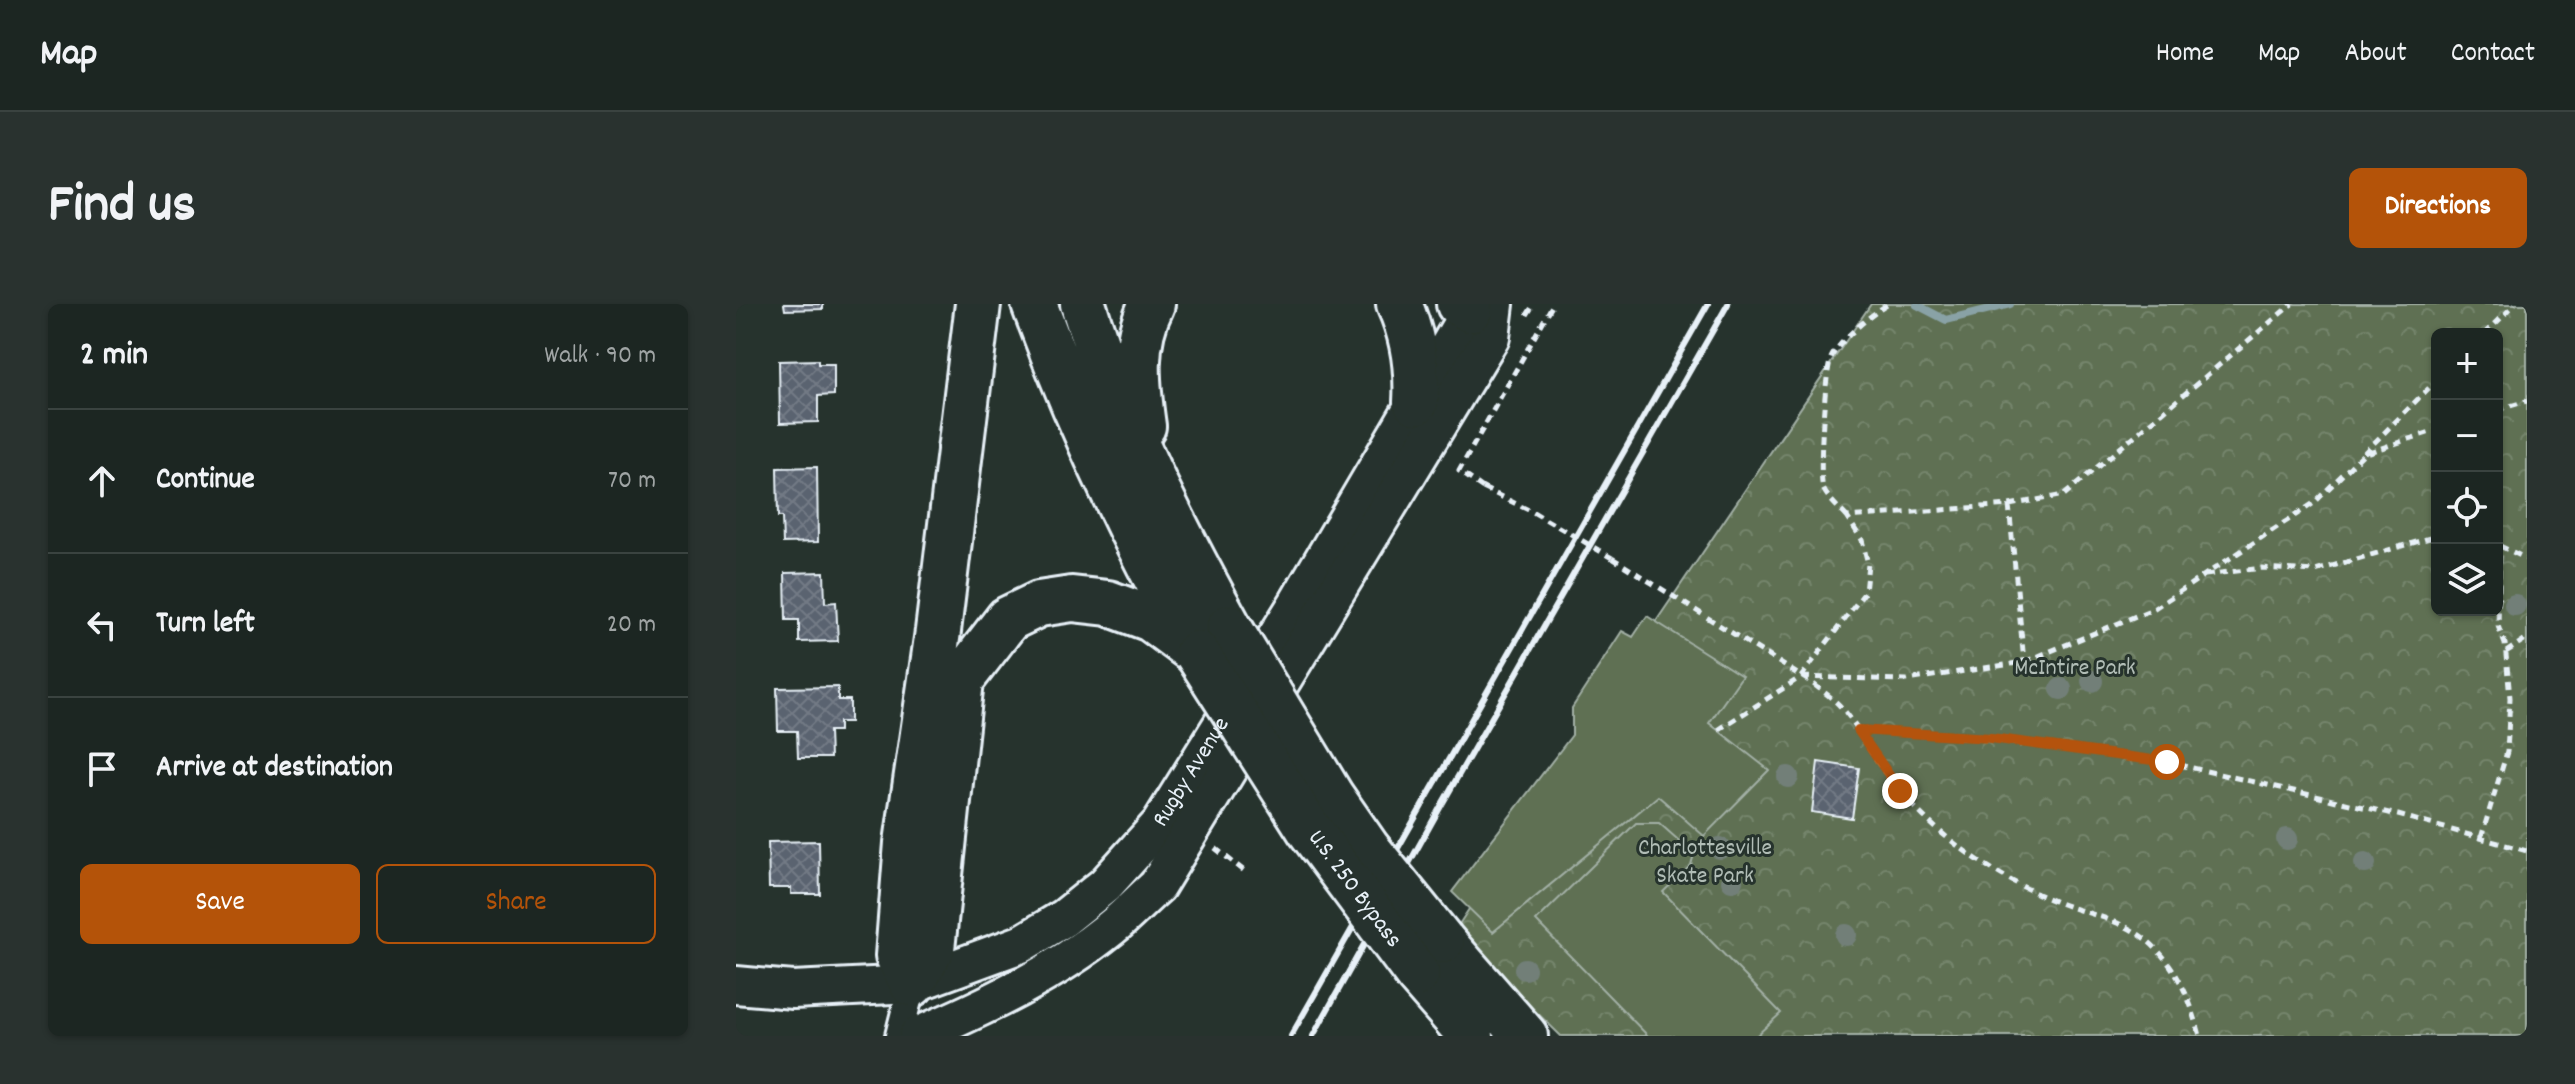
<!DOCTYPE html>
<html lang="en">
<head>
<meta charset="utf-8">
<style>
  body { margin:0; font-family:Dekko,sans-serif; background:#29322f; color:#f1f3f6 }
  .controls { position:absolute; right:24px; top:24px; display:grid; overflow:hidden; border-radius:12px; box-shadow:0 2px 6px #0004 }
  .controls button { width:72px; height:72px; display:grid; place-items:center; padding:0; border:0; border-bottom:2px solid #3a4340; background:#1c2622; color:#f1f3f6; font:40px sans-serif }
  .stop { position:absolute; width:24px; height:24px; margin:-18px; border:6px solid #b45309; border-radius:50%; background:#fff }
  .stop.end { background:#b45309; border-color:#fff; box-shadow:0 2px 8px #0008 }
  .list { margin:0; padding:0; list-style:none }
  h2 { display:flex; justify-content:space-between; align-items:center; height:104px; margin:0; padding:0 32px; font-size:34px }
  h2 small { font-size:26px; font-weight:400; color:#a0a5a5 }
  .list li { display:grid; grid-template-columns:52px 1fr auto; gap:24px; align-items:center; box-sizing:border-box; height:144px; padding:0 32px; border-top:2px solid #3a4340 }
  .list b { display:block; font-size:30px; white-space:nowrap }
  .list em { font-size:26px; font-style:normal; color:#a0a5a5 }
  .actions { display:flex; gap:16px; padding:24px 32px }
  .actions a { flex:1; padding:18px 0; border:2px solid #b45309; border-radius:12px; text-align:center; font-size:28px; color:#b45309 }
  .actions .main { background:#b45309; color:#fff }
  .icon { flex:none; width:44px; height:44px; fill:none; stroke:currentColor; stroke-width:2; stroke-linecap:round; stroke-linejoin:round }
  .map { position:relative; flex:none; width:1791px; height:732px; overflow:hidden; border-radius:12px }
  header { display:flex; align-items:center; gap:48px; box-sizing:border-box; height:112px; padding:0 40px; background:#1c2622; border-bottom:2px solid #3a4340 }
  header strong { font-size:38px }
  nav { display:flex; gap:44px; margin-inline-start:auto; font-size:28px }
  .intro { display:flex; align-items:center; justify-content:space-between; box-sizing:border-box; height:192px; padding:0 48px }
  h1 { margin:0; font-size:56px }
  .button { padding:20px 36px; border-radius:12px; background:#b45309; color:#fff; font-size:28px; font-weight:700 }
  main { display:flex; gap:48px; padding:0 48px }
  aside { flex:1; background:#1c2622; border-radius:12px; box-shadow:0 2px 6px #0004 }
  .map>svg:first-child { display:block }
  .park { fill:url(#park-crowns); stroke:#a3b0a6; stroke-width:2; fill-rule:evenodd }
  .pitch { fill:#5e7053; stroke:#a3b0a6; stroke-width:2 }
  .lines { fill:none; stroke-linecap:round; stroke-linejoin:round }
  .stream { stroke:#89a2a6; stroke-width:8 }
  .building { fill:url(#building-cross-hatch); stroke:#e8f1f8; stroke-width:2 }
  .street-casing { stroke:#e8f1f8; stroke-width:32 }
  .secondary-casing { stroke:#e8f1f8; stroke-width:42 }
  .highway-casing { stroke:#e8f1f8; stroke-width:50 }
  .path { stroke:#e8f1f8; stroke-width:5; stroke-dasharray:8 6; stroke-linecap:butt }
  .street { stroke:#26332d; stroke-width:26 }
  .secondary { stroke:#26332d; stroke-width:36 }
  .highway { stroke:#26332d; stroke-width:44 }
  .rail { stroke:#e8f1f8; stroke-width:6 }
  .highway-bridge-casing { stroke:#e8f1f8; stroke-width:50; stroke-linecap:butt }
  .path-bridge { stroke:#e8f1f8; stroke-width:5; stroke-dasharray:8 6; stroke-linecap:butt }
  .highway-bridge { stroke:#26332d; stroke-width:44 }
  .tree { fill:#727f78 }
  .route { stroke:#b45309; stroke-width:10 }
  .labels { text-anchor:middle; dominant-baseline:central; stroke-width:6; stroke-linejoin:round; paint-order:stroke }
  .park-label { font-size:24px; fill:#b1bdb6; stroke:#26332d }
  .street-label { font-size:24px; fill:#e8f1f8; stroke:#26332d }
</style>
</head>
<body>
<header>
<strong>Map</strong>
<nav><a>Home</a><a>Map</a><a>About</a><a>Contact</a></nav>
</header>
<div class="intro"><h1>Find us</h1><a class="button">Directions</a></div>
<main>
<aside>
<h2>2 min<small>Walk · 90 m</small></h2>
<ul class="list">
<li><svg class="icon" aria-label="ahead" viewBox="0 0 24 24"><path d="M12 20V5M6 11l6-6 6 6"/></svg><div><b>Continue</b></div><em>70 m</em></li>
<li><svg class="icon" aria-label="left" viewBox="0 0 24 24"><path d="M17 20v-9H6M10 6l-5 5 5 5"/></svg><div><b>Turn left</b></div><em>20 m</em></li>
<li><svg class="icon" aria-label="arrive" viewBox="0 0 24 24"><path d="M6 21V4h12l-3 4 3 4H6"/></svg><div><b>Arrive at destination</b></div></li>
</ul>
<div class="actions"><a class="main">Save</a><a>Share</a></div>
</aside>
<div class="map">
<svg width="1791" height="732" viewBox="0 0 1791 732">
  <defs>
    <pattern id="park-crowns" width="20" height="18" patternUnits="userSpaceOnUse" patternTransform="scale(2)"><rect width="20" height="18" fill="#5e7053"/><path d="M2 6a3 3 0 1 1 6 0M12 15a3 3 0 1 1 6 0" fill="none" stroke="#75856c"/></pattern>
    <pattern id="building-cross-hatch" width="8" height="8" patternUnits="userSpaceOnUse" patternTransform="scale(2)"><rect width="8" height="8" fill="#5a6370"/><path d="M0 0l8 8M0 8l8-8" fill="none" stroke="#727a85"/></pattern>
  </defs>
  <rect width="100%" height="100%" fill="#26332d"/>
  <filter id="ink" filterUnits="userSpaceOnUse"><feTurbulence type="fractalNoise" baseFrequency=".0125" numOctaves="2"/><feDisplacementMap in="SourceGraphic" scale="16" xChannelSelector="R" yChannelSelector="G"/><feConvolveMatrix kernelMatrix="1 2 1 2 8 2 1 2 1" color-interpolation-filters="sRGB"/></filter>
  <g filter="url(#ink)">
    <path class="park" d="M1135,0H1791V732H825L718,628L921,316ZM1701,30H1761V306H1701Z"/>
    <path class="pitch" d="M911,312L1006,372L973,419L1033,466L968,532L922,492L757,628L716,588L836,431V404L886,327L897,333Z
      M900,519H923L958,550L955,561L927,588L1045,709L1020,732H912L800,617Z"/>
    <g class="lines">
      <path class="stream" d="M1181,1L1210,16L1274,0"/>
    </g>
    <path class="building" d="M48,0H87V5L49,6Z
      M82,56V60H98V91L82,92V118L44,119L43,57Z
      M81,163L82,238L47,239L46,213H42L41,164Z
      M88,268L89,299L100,298L102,337L63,338V316H50L49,269Z
      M102,383V396H114V418H103V427H93L94,454H62L61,427H42L41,384Z
      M1082,458L1123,464L1116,514L1076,508Z
      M83,537L84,590H55V584H33L32,538Z"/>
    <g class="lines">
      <g class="street-casing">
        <path id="street" d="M163,732L176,680"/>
      </g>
      <g class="secondary-casing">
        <g id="secondary">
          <path id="s1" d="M0,681L57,686L176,680L285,640L328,614L369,581L424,520L562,298L734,6"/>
          <path d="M181,732C249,703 317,671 375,624C391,611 405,596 421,582L755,33L759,0"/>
        </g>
      </g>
      <g class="highway-casing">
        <path id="highway" d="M298,0C341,117 393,228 454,337
          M347,0C382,114 436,219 493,323
          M663,0C677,31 682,64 680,98
          M723,0L734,6
          M407,122C401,80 396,39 416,0
          M706,637L789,732
          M681,670L735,732
          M176,680L162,652L171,539L202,327L242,0
          M176,680L196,645L225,376L272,315L303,300L336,295L372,299L415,315L461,349"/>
      </g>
      <path class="path" d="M791,11L798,0
        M1749,30L1779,0
        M1761,106L1791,97
        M1628,149L1701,76
        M747,184L723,167L817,0
        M1273,201L1288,358
        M1111,213C1104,205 1091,194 1087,184C1082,170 1089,68 1095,54C1102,38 1137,8 1153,0
        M1764,242L1791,255
        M876,254L1076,379C1086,387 1097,394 1105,403C1120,419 1130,440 1142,458C1163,488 1188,516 1217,538C1249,563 1285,584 1323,599C1343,607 1366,612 1386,621C1431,641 1453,687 1464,732
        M1469,271L1526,264L1579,267L1701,232
        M1770,348L1791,334
        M1066,373L1171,376L1288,358L1417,305L1578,199L1627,150L1701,126
        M982,426L1065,373L1129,288L1132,260L1126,236L1111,213L1273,201L1328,191L1556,0
        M1123,426L1255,434L1431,458L1662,511L1791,547
        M1745,534L1771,448L1774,394L1769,340L1762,322L1764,242L1761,240
        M479,544L512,570"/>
      <use href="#street" class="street"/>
      <use href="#secondary" class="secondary"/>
      <use href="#highway" class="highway"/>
      <path class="rail" d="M555,732L972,0
        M577,732L705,502L992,0"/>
      <g class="highway-bridge-casing">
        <g id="highway-bridge">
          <path d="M493,323L595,492L631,544L706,637"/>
          <path id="s2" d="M461,349L573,525L681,670"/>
        </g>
      </g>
      <path class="path-bridge" d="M747,184L797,208L876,254"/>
      <use href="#highway-bridge" class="highway-bridge"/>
    </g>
    <g class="tree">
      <circle cx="1779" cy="301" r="11"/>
      <circle cx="1356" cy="377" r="11"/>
      <circle cx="1325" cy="385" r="11"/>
      <circle cx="1052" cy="473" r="11"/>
      <circle cx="1551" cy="535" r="11"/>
      <circle cx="984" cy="544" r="11"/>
      <circle cx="1629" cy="559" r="11"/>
      <circle cx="996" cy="577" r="11"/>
      <circle cx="1110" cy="631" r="11"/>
      <circle cx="789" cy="665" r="11"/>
    </g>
  </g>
  <g class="lines" filter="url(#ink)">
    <path class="route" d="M1164,487L1122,426L1255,434L1431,458"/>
  </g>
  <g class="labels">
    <g class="park-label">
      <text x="1339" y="365">McIntire Park</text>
      <text x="969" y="545">Charlottesville<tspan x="969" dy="28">Skate Park</tspan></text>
    </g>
    <g class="street-label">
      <text stroke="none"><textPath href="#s1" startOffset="538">Rugby Avenue</textPath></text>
      <text stroke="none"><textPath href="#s2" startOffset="284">U.S. 250 Bypass</textPath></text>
    </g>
  </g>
</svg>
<div class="controls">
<button>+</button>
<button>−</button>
<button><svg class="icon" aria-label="locate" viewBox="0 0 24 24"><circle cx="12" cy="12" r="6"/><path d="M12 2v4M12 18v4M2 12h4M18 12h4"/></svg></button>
<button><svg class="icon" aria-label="layers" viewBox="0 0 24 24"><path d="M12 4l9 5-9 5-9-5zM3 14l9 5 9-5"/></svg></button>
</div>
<div class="stop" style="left:1431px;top:458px"></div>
<div class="stop end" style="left:1164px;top:487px"></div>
</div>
</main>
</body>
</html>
